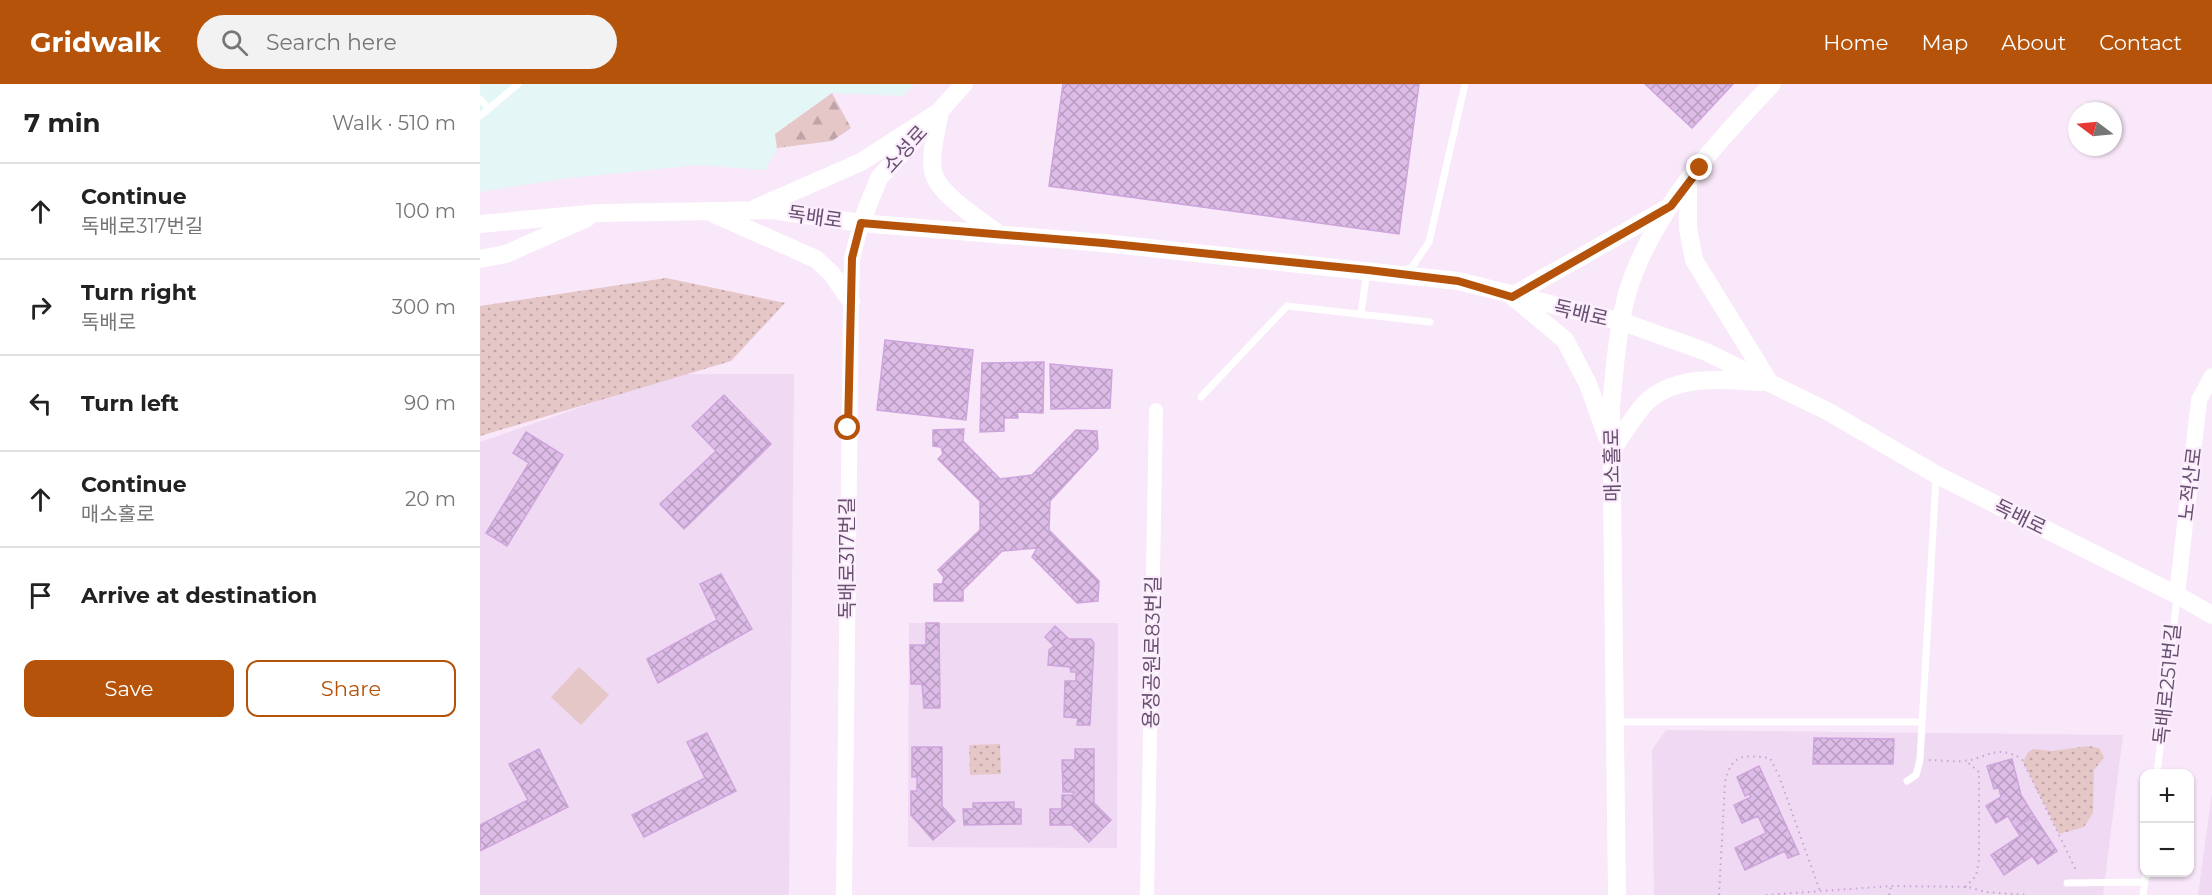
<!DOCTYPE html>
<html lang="en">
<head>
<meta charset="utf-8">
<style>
  body { margin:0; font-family:Montserrat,"Noto Sans KR",sans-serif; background:#f2f2f2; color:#222 }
  .controls { position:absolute; right:18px; bottom:18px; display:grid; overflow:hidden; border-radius:12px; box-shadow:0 2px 4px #0004 }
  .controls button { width:54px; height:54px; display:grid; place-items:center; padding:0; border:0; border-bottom:2px solid #e0e0e0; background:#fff; color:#222; font:30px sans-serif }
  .compass { position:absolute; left:1588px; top:18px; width:54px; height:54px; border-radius:50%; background:#fff; box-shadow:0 2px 4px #0004; rotate:286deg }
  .stop { position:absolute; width:18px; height:18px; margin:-14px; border:4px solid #b45309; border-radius:50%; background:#fff }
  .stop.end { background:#b45309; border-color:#fff; box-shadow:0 2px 6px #0008 }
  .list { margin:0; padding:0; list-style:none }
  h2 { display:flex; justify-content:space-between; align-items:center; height:78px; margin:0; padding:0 24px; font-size:26px }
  h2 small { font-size:20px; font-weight:400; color:#767676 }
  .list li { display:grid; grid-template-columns:39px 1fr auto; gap:18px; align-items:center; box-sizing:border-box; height:96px; padding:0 24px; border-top:2px solid #e0e0e0 }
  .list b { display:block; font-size:22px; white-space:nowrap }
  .list p { margin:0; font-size:20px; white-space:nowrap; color:#767676 }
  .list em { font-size:20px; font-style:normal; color:#767676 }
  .actions { display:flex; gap:12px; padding:18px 24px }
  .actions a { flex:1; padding:14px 0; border:2px solid #b45309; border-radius:12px; text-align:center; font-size:21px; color:#b45309 }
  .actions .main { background:#b45309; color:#fff }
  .icon { flex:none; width:33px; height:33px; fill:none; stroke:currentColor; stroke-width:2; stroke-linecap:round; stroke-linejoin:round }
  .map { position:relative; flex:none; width:1732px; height:811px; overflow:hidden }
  header { display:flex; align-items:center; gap:36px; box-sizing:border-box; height:84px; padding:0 30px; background:#b45309; color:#fff }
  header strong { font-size:28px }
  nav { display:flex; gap:33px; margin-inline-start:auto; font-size:21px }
  .search { width:420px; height:54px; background:#f2f2f2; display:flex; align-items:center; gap:15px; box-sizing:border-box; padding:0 21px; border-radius:33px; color:#767676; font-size:22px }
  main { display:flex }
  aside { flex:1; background:#fff }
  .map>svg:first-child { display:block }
  .residential { fill:#f0d9f2 }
  .education { fill:#e4f6f6 }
  .grass { fill:#e6c7c8 }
  .forest { fill:url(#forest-firs) }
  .park { fill:url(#park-dots) }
  .building { fill:url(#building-cross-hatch); stroke:#cea4dc; stroke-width:1.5 }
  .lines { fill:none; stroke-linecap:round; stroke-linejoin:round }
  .path { stroke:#c6a5d0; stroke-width:2; stroke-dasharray:1.5 4.5; stroke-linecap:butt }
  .service { stroke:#fff; stroke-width:7 }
  .minor { stroke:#fff; stroke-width:14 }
  .tertiary { stroke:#fff; stroke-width:16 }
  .secondary { stroke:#fff; stroke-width:18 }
  .route { stroke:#b45309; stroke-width:8 }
  .labels { text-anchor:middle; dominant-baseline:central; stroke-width:4.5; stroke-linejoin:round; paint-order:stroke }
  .street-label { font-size:20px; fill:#674f70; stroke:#fcedfd }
</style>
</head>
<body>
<header>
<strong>Gridwalk</strong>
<div class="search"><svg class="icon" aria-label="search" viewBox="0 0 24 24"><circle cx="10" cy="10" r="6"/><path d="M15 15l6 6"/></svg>Search here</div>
<nav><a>Home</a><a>Map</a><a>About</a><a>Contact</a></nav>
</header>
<main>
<aside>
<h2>7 min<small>Walk · 510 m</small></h2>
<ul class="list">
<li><svg class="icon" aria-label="ahead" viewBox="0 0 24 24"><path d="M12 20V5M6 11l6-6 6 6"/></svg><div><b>Continue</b><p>독배로317번길</p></div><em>100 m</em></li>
<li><svg class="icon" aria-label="right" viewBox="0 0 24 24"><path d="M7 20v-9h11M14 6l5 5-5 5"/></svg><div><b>Turn right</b><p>독배로</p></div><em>300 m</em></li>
<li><svg class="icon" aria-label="left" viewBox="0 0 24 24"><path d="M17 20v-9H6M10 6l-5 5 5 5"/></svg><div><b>Turn left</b></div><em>90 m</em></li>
<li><svg class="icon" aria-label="ahead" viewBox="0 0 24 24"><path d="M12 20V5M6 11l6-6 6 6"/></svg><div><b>Continue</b><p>매소홀로</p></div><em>20 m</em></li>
<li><svg class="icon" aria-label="arrive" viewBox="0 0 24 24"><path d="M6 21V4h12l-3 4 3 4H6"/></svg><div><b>Arrive at destination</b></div></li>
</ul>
<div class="actions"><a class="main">Save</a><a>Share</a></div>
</aside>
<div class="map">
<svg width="1732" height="811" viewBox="0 0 1732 811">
  <defs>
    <pattern id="forest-firs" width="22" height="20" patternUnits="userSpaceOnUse" patternTransform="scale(1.5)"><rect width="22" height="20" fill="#e6c7c8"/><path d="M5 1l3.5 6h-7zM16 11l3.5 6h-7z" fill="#bea4a7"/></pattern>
    <pattern id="park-dots" width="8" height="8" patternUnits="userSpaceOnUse" patternTransform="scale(1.5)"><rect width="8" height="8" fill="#e6c7c8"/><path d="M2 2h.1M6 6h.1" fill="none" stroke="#bea4a7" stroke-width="1.8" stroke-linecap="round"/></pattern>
    <pattern id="building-cross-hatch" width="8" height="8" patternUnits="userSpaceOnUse" patternTransform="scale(1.5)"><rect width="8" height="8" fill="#ddbde7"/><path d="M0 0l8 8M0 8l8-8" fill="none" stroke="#b79cc0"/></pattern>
  </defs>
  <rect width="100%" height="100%" fill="#f9e7fa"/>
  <path class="residential" d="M197,290H314L309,811H0V358Z
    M429,539H638L637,764L428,763Z
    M1186,646L1643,651L1623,811H1174L1172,666Z
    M1732,709V811H1718Z"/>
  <path class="education" d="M0,0H434L423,12L352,9L295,50L297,65L285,86L218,81L81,95L0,108Z"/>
  <path class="grass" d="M99,583L129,611L101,641L71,613Z"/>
  <path class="forest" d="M352,9L371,44L352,57L297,64L295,50Z"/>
  <path class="park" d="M186,194L305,219L251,277L0,352V222Z
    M520,660L521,690L490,691L489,661Z
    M1609,662L1619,664L1624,673L1614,686L1613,729L1604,743L1579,750L1543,678L1548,668L1553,665L1572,667Z"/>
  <path class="building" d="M583,0H939L919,150L569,102Z
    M1165,0H1253L1212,44Z
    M405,256L493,266L486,336L397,326Z
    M564,278L563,329L537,328L538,334H524V347L500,348L502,279Z
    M570,280L632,286L630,324L571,325Z
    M244,311L291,360L204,445L180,420L236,367L212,342Z
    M484,345L483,357L520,395L552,391L596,346L617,347L618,365L570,417L569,446L619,497L618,517L597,519L552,473L557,464L522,467L483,506V517H454V500H462L464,493L458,486L500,446V417L458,375L463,370L461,363L453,362V346Z
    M46,348L83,371L27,462L6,449L49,379L33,369Z
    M241,490L272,545L178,599L167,575L237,536L220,500Z
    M446,539H459L460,624H444L442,600H431L430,561H446Z
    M575,542L589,555H611L614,559L610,641H597L598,634L584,633L585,597H596V588H591L590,583L568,581L569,566L574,562L565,553Z
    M227,649L256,707L164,753L152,731L225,694L207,658Z
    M1334,654L1414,655L1413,680H1333Z
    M432,663H462V722L475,737L453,756L431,731V707H437V693H432Z
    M59,665L88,723L0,767V741L48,716L29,680Z
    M595,665H614V719L631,736L609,758L592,741H570V725H582V711H593L594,708H583L582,676H595Z
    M1532,675L1541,711L1554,732L1535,744L1528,732L1516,739L1506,722L1521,713L1519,704L1514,705L1507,682Z
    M1279,682L1319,770L1308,774L1305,767L1265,786L1255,764L1286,749L1278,732L1262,739L1254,721L1271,713L1269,710L1265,712L1257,693Z
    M534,718V725H541V740L484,741L483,725H493V719Z
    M1554,732L1577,767L1558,780L1552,772L1524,791L1511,771L1540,752L1535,744Z"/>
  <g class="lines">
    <path class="path" d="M1449,676C1460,676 1472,678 1483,677C1507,675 1515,659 1542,675L1597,788
      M1485,803L1496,792L1499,776V688L1486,677
      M1239,811L1245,698C1252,669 1263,671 1290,674L1299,692L1340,807
      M1286,811L1411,802L1489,803L1505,808L1548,811
      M1409,811L1411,802"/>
    <path class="service" d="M0,15L9,25
      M0,32L38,0
      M924,186L932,183L949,158L985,0
      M881,229L887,188
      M721,313L807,222L950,238
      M1137,638H1441
      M1677,690L1697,513
      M1427,697L1436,691L1440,676L1456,394
      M1587,799L1665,798
      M1663,811L1666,788"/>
    <path class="minor" d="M667,811L676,326"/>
    <path class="tertiary" d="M1697,511L1719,316L1732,292
      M364,811L371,217L372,175L381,139"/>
    <path class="secondary" d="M460,27C457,46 450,68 453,87C456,109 502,137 520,151
      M1208,98V144L1214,176L1288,296
      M276,124L381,78L460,27
      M234,130L336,175L351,189L371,217
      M381,139L399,94L484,0
      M0,140L119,129L292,126L381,139L623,159L978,197L1143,238L1224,267L1349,328L1457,391L1697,511L1732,531
      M0,175L26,170L107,134
      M1127,353L1108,300L1085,256L1032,212L1189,123
      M1132,366C1142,352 1158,324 1171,314C1202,290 1246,296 1281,298
      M1137,811L1131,323C1135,282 1138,230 1153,192C1181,118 1239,56 1292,0"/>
  </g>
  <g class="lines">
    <path class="route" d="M368,344L372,174L381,139L623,159L888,186L978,197L1032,213L1191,122L1220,84"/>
  </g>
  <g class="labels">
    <g class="street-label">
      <text transform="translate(425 65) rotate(-48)">소성로</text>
      <text transform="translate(335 133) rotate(8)">독배로</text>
      <text transform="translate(1101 229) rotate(13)">독배로</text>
      <text transform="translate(1132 381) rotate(-91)">매소홀로</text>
      <text transform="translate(1710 400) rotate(-83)">노적산로</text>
      <text transform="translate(1540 433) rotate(26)">독배로</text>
      <text transform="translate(367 474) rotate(-90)">독배로317번길</text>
      <text transform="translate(672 568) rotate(-89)">용정공원로83번길</text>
      <text transform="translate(1687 600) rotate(-84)">독배로251번길</text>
    </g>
  </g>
</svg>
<div class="controls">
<button>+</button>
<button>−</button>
</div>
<svg class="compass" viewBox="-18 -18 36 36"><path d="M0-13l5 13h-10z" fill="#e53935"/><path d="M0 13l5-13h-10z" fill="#767676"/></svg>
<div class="stop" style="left:368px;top:344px"></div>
<div class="stop end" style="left:1220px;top:84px"></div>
</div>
</main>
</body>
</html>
